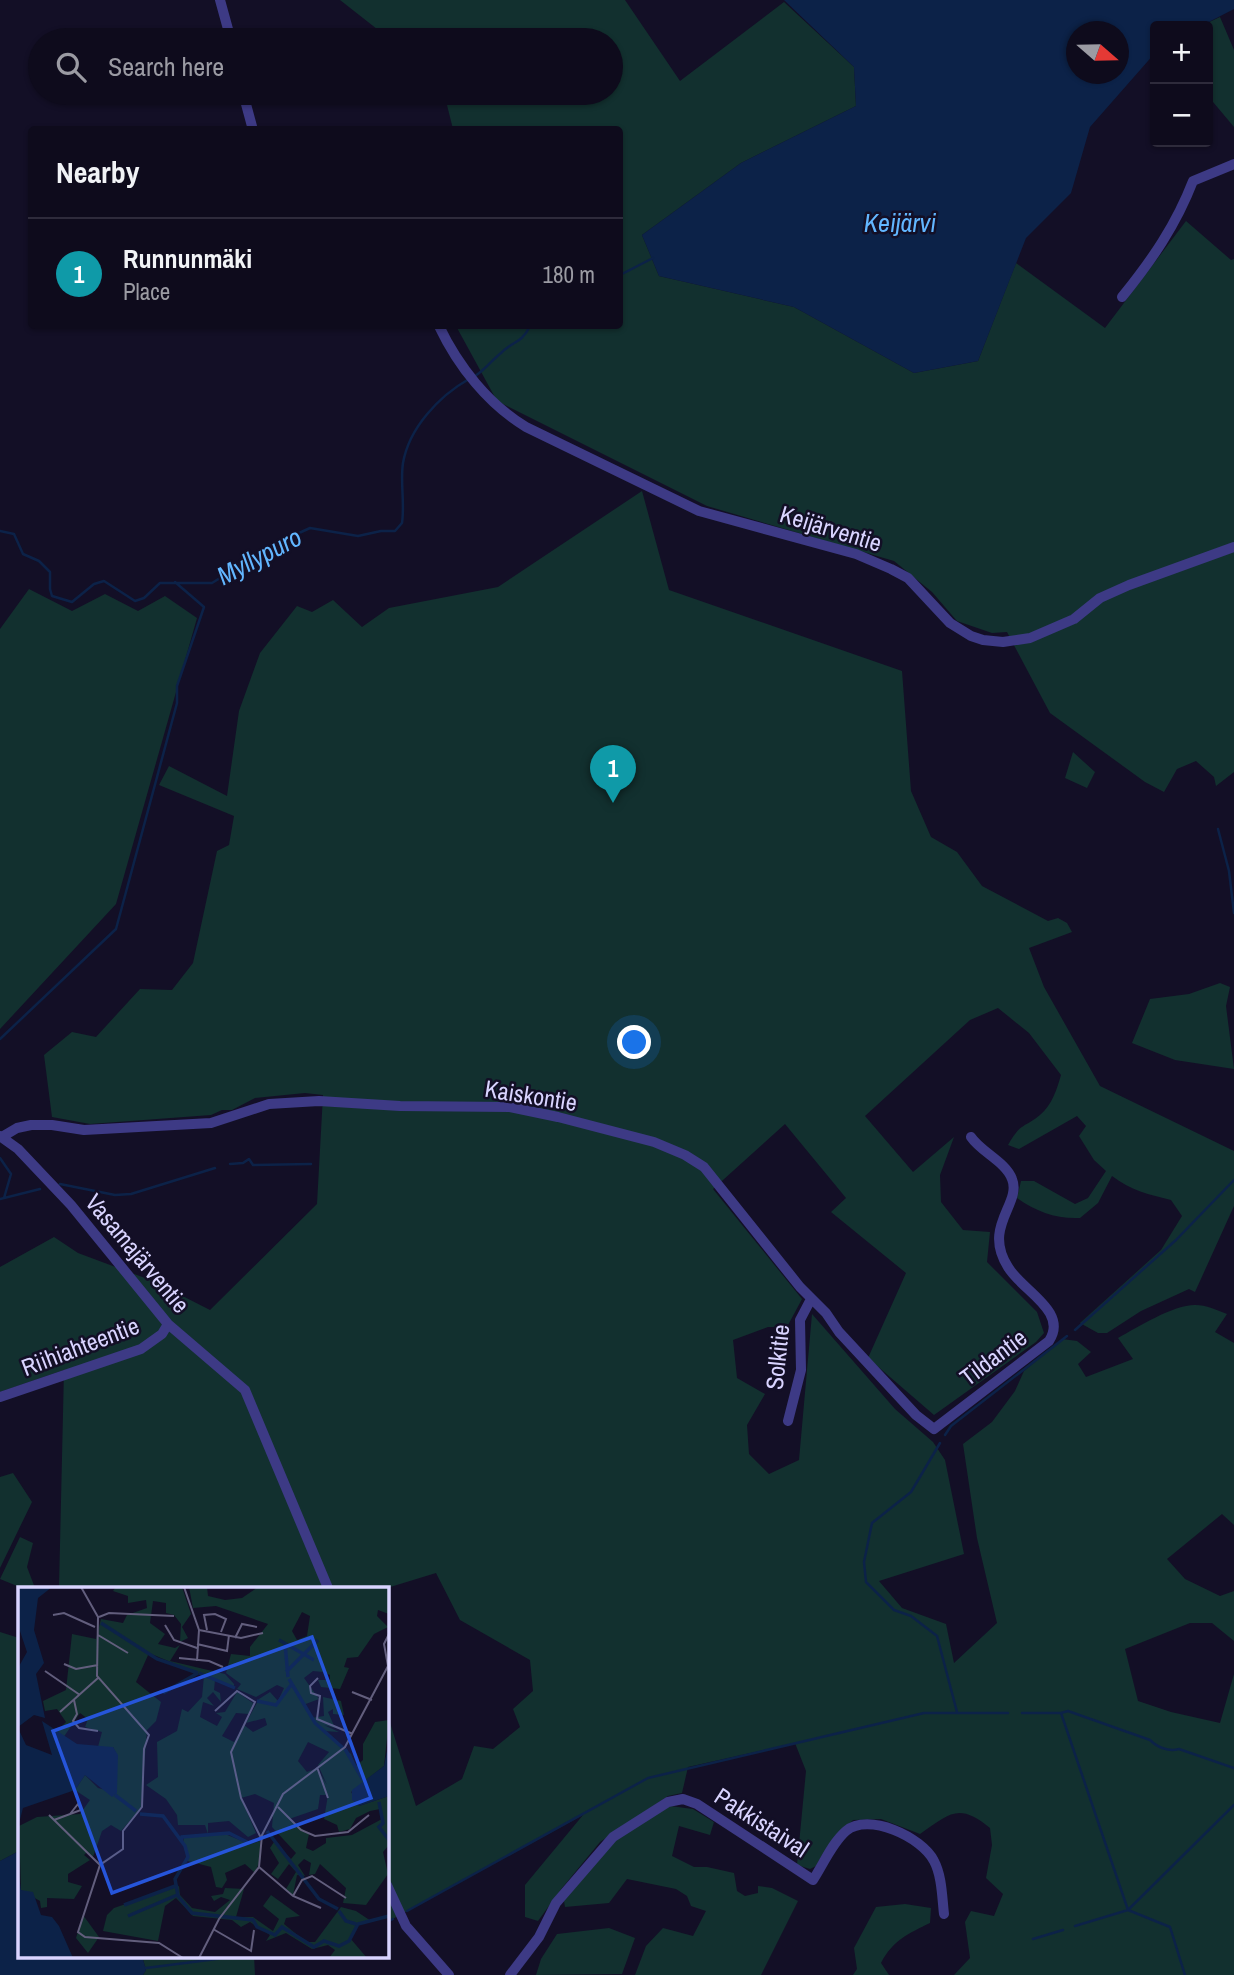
<!DOCTYPE html>
<html lang="en">
<head>
<meta charset="utf-8">
<style>
  body { margin:0; font-family:"Archivo Narrow",sans-serif; background:#1c1929; color:#f1f3f6 }
  .controls { position:absolute; right:21px; top:21px; display:grid; overflow:hidden; border-radius:7px; box-shadow:0 2px 5px #0004 }
  .controls button { width:63px; height:63px; display:grid; place-items:center; padding:0; border:0; border-bottom:2px solid #2e2b3b; background:#0e0b1c; color:#f1f3f6; font:35px sans-serif }
  .compass { position:absolute; left:1066px; top:21px; width:63px; height:63px; border-radius:50%; background:#0e0b1c; box-shadow:0 2px 5px #0004; rotate:110deg }
  .you { position:absolute; left:635px; top:1043px; width:24px; height:24px; margin:-18px; border:5px solid #fff; border-radius:50%; background:#1a73e8; box-shadow:0 0 0 10px #1a73e833 }
  .badge { display:grid; place-items:center; width:46px; height:46px; border-radius:50%; background:#0b8043; color:#fff; font-size:23px; font-weight:700 }
  .pin { position:absolute; translate:-50% -58px; filter:drop-shadow(0 2px 4px #0008) }
  .pin::after { content:''; position:absolute; top:37px; width:24px; height:21px; background:inherit; clip-path:polygon(0 0,100% 0,50% 100%) }
  .list { margin:0; padding:0; list-style:none }
  h2 { display:flex; justify-content:space-between; align-items:center; height:91px; margin:0; padding:0 28px; font-size:30px }
  h2 small { font-size:23px; font-weight:400; color:#9b9ba3 }
  .list li { display:grid; grid-template-columns:46px 1fr auto; gap:21px; align-items:center; box-sizing:border-box; height:112px; padding:0 28px; border-top:2px solid #2e2b3b }
  .list b { display:block; font-size:26px; white-space:nowrap }
  .list p { margin:0; font-size:23px; white-space:nowrap; color:#9b9ba3 }
  .list em { font-size:23px; font-style:normal; color:#9b9ba3 }
  .icon { flex:none; width:38px; height:38px; fill:none; stroke:currentColor; stroke-width:2; stroke-linecap:round; stroke-linejoin:round }
  .map { position:relative; flex:none; width:1234px; height:1975px; overflow:hidden }
  .search { position:absolute; background:#0e0b1c; box-shadow:0 2px 5px #0004; left:28px; top:28px; width:595px; height:77px; display:flex; align-items:center; gap:18px; box-sizing:border-box; padding:0 24px; border-radius:38px; color:#9b9ba3; font-size:26px }
  .panel { position:absolute; background:#0e0b1c; box-shadow:0 2px 5px #0004; left:28px; top:126px; width:595px; height:203px; border-radius:7px }
  .map>svg:first-child { display:block }
  .green { fill:#12302f }
  .water { fill:#0c2248; fill-rule:evenodd }
  .lines { fill:none; stroke-linecap:round; stroke-linejoin:round }
  .stream { stroke:#0c2248; stroke-width:2.5 }
  .street { stroke:#3d3a85; stroke-width:10 }
  .labels { text-anchor:middle; dominant-baseline:central; stroke-width:5; stroke-linejoin:round; paint-order:stroke }
  .street-label { font-size:24px; fill:#d9d4ff; stroke:#130f26 }
  .water-label { font-size:26px; font-style:italic; fill:#62b6ff; stroke:#130f26 }
  .inset-river { fill:none; stroke:#0c2248; stroke-width:3.5 }
  .inset-road { fill:none; stroke:#625e7d; stroke-width:2 }
  .view { fill:#2655da; fill-opacity:0.15; stroke:#2655da; stroke-width:3.5 }
  .inset-edge { fill:none; stroke:#d9d4ff; stroke-width:3.5 }
</style>
</head>
<body>
<div class="map">
<svg width="1234" height="1975" viewBox="0 0 1234 1975">
  <rect width="100%" height="100%" fill="#130f26"/>
  <path class="green" d="M340,0H625L680,81L784,2L854,67L856,106L741,163L642,235L659,276L794,307L914,373L978,361L1016,263L1105,328L1186,221L1231,260L1234,259V772L1216,786L1214,777L1196,761L1177,769L1164,792L1145,782L1050,713L1007,632L992,633L957,621L932,592L894,561L707,506L497,401L456,326H620V130L453,129L444,93H611V40H391Z
    M1220,17L1234,50V127L1208,96V26H1201Z
    M642,491L669,590L902,671L911,791L931,837L957,852L982,886L1048,921L1058,918L1067,923L1072,932L1029,948L1044,987L1100,1086L1234,1151V1206L1195,1292L1189,1289L1141,1311L1107,1333H1098L1080,1323L1161,1250L1182,1216L1171,1200C1150,1195 1130,1190 1112,1176L1098,1203L1080,1218C1056,1219 1037,1212 1017,1198L1021,1181H1034L1075,1204L1088,1198L1106,1171L1094,1160L1079,1136L1086,1126L1077,1116L1019,1149L1008,1145C1021,1122 1023,1129 1040,1115C1052,1105 1057,1089 1061,1075L1029,1033L998,1008L970,1020L865,1116L913,1172L954,1137L940,1175L941,1202L963,1230L990,1232L987,1262L1037,1312L1044,1333L1036,1342L934,1415L868,1358L906,1273L831,1212L846,1198L785,1124L713,1189L802,1299L787,1327H768L733,1340L737,1378L765,1394L747,1425L749,1454L769,1474L799,1460L812,1314L895,1409L933,1442L945,1460L964,1554L879,1581L902,1608L946,1624L954,1663L997,1623L977,1538L963,1444L992,1422L1015,1391L1024,1371L1062,1339L1077,1341L1091,1352L1078,1364L1086,1377L1133,1359L1118,1338C1138,1327 1173,1305 1195,1305C1206,1305 1217,1310 1227,1314L1215,1332L1234,1343V1525L1222,1514L1167,1559L1185,1579L1220,1596L1234,1591V1641L1212,1623H1190L1125,1649L1138,1701L1171,1712L1220,1723L1234,1674V1975H954L970,1958L965,1922L971,1911L994,1916L1003,1894L986,1878L992,1845L990,1828C958,1802 950,1814 920,1834L881,1819L853,1820L822,1855L816,1866L810,1869L797,1865L806,1771L795,1743L688,1767L682,1793L668,1796L600,1842L562,1888L538,1921L525,1917V1885L583,1815L387,1922V1713L416,1806L462,1779L474,1746L493,1749L520,1727L513,1709L533,1691L530,1660L460,1620L436,1573L387,1588H59L64,1370L0,1392V1267L54,1237L78,1253L153,1281L210,1310L317,1204L323,1095L305,1093L255,1098L232,1110H222L211,1115L90,1124L52,1117L44,1055L72,1032L96,1037L140,989L172,990L193,963L217,851L229,845L234,816L159,785L169,766L227,796L239,711L260,653L297,606L312,612L333,600L362,627L389,608L498,587Z
    M29,589L72,611L105,594L138,611L165,596L197,618L116,904L0,1029V629Z
    M1073,752L1095,772L1087,788L1065,778Z
    M1220,983L1230,987L1226,1006L1234,1069L1175,1060L1132,1043L1150,999L1189,994Z
    M13,1473L32,1502L0,1568V1477Z
    M20,1537L33,1543L27,1567L35,1588H22L0,1579Z
    M0,1632L19,1638V1851L0,1861Z
    M670,1806L693,1809L714,1822L710,1835L679,1826L672,1856L694,1867H707L734,1873L737,1891L745,1896L758,1893V1886L772,1888L798,1901L761,1975H635L646,1946L663,1928L693,1936L706,1911L691,1906L687,1896L676,1889L627,1879L609,1903L565,1907L564,1901L615,1839Z
    M905,1904L931,1908L930,1923C909,1933 892,1941 881,1963L889,1975H853L857,1969L854,1948L876,1907Z
    M609,1928L635,1938L622,1974L536,1975L541,1959L557,1934Z
    M142,1956H254L255,1975H143L146,1970Z"/>
  <path class="water" d="M784,0H1234V9L1201,26H1155V53L1090,127L1071,193L1026,238L978,361L914,373L794,307L659,276L642,235L741,163L856,106L854,67ZM1076,32H1118V74H1076Z
    M19,1851V1956H142L146,1970L143,1975H0V1861Z"/>
  <g class="lines">
    <path class="stream" d="M620,275L653,258
      M475,376C486,369 491,361 501,353C513,341 522,343 530,326
      M0,531L14,534L23,554L39,561L50,572V589L52,596L72,602L94,584L104,581L135,601L144,598L160,583H212L275,544L310,528L358,536L381,531H395L402,523C405,503 400,482 403,463C409,428 439,396 469,379
      M1218,829L1229,871L1234,913
      M0,1039L116,929L177,703V686L204,607L175,582
      M0,1158L11,1174L4,1198
      M230,1164L243,1163L249,1159L253,1165L311,1164
      M60,1184L115,1195L131,1194L215,1168
      M0,1199L40,1189
      M1075,1330L1176,1240L1234,1180
      M945,1435L951,1426L1067,1336
      M940,1443L911,1492L872,1523L864,1562L866,1582L894,1610L911,1616L937,1636L957,1712
      M1022,1713H1061L1068,1711L1150,1740C1157,1747 1168,1752 1179,1749L1234,1768
      M1061,1713L1128,1910L1170,1927L1185,1975
      M407,1911L648,1778L924,1713H1008
      M387,1922L393,1919
      M1075,1926L1128,1910L1234,1805
      M1033,1939L1063,1930
      M146,1968L240,1956"/>
    <path class="street" d="M220,0L231,40
      M243,93L253,130
      M1122,297C1152,260 1176,225 1193,181L1234,164
      M439,326C458,366 488,404 526,427L699,511L856,554L891,569L908,578L950,623L971,636L983,640L1003,642L1030,638L1074,619L1100,598L1129,585L1234,547
      M0,1136L18,1149L71,1205L168,1324L245,1390L328,1588
      M2,1137L17,1128L31,1125H52L84,1130L211,1123L269,1104L319,1101L400,1106L510,1107L558,1117L654,1142L685,1155L704,1167L800,1287L826,1313L839,1332L916,1415L934,1429L1049,1341C1069,1311 1021,1290 1008,1267C982,1226 1022,1204 1012,1179C1006,1162 981,1152 971,1137
      M0,1397L141,1349L162,1334L168,1324
      M788,1421L801,1370L800,1320L811,1299
      M387,1885L406,1926L449,1975
      M510,1975L539,1937L556,1903L613,1837L668,1802L683,1799L697,1804L813,1880C823,1865 832,1843 846,1831C868,1812 922,1837 934,1861C942,1876 942,1897 944,1914"/>
  </g>
  <g class="labels">
    <g class="street-label">
      <text transform="translate(831 528) rotate(17)">Keijärventie</text>
      <text transform="translate(531 1095) rotate(9)">Kaiskontie</text>
      <text transform="translate(138 1253) rotate(50)">Vasamajärventie</text>
      <text transform="translate(80 1346) rotate(-21)">Riihiahteentie</text>
      <text transform="translate(777 1357) rotate(-84)">Solkitie</text>
      <text transform="translate(993 1357) rotate(-37)">Tildantie</text>
      <text transform="translate(762 1822) rotate(33)">Pakkistaival</text>
    </g>
    <g class="water-label">
      <text x="900" y="222">Keijärvi</text>
      <text transform="translate(259 556) rotate(-28)">Myllypuro</text>
    </g>
  </g>
  <g transform="translate(18 1587)">
    <rect width="371" height="371" fill="#130f26"/>
    <path d="M98,0H164L173,27L164,40L170,51L162,55L163,37L156,28L148,26V16L135,14L132,36L147,47L140,57L157,61L162,58L152,74L207,87L216,97V101L197,93L196,103L202,106L203,115L195,105L189,111L196,119L185,115L182,130L199,139L204,130L198,126L207,125L219,105L235,116L231,127L218,126L204,149L216,155L226,138L235,145L249,138L247,131L228,136L241,112L252,105L260,114L266,101L259,98L238,110L219,102L223,97L208,86L213,67L232,69V60L250,37L198,19L175,21L171,0H189L190,9L207,13L224,11L240,0H371V27L360,23L359,29L370,40L356,47L340,70L329,71L326,80L331,81L322,102L303,100L300,93H312V88L305,85L295,84L286,91L301,112L285,118L293,131L306,129L305,110L323,114L326,128L315,127V122L310,125L317,141L306,138L321,145L306,144L333,167L338,179L345,173V157L357,135L371,133L366,179L333,205L341,219L371,209V258L365,265L370,287L348,318L325,316L328,301L302,277L297,287L291,288L293,276L286,272L280,278L287,289L279,288L275,308L268,302L278,285L271,277L260,292L253,287L261,276L252,261L256,255L273,272L278,266L254,240L256,216L237,207L223,211L238,246L230,250L211,234L190,236V247L187,238H160L159,228L148,212L128,198L140,190L139,155L159,144L164,122L170,125L184,110L186,89L131,66L118,95L143,115L138,134L129,143L123,221L103,244L93,238L84,244L75,270L69,265L66,268L72,273L50,287V295L64,299L56,312L29,311V320L23,321L22,314L3,303L1,239L19,230L62,227L72,213L57,203L67,188L80,201L99,206V168L95,160H80L84,145L67,140L70,132L62,126L45,151L38,145L48,135L39,122L27,124L25,114L48,103L54,47L78,52L83,32L105,36L109,28L129,21L128,13L110,16V9L95,4ZM284,25L292,29L289,49L279,53L274,44ZM290,155L311,165L300,178L309,198L299,181L289,185L280,174ZM302,208H310L306,232L319,238L321,245L332,242L338,231L352,224L362,222L364,232L334,248L308,251V256L295,264L288,261L291,247L271,232L300,222ZM207,247L231,257L242,254L243,271L237,286L227,277L207,286L209,293L204,301L198,300L193,280L170,274L165,256L166,250ZM161,299L162,308L174,321L197,325L212,313L203,310L196,314L193,309L205,307L207,301L226,302L218,330H235L255,344L261,332L245,319L253,308L282,329L268,331L266,337L288,355H297L323,320L338,324L353,334L340,337L332,351L349,371H311L317,363L310,358L294,362L268,346L248,354L252,348L232,335L223,340L214,333L175,329L158,311L147,319L140,354L85,344L89,328L96,321ZM65,328L81,350L70,366L58,351Z" fill="#12302f" fill-rule="evenodd"/>
    <path d="M0,0H34L20,11L16,43L26,76L18,87L27,131L16,128L0,140V81L9,65L0,38ZM24,134L59,157L95,160L100,168L99,206L94,210L67,188L57,203L5,221L0,240V141L8,158L34,168ZM371,154V209L341,219L334,213V203L366,179ZM0,282L3,303L15,305L23,328L34,330L41,339L55,371H0Z" fill="#0c2248"/>
    <path class="inset-river" d="M83,36L139,72L180,86M261,53L296,73M267,56L270,90M268,85L300,53M181,86L217,101M271,92L297,136L325,161M145,106L180,86M239,114L258,118L273,98M327,162L345,193M97,208L118,224M361,215L365,236L361,240L371,253M122,227L145,229L167,259L170,270L157,292L160,309L174,326L235,333L239,340L257,348L264,340L296,360L306,354L321,359L331,354L340,337L371,329M249,244L301,312L320,322M163,254L164,250L211,246L231,256L242,252M106,318L160,298M321,324L328,334L338,337M110,329L159,308"/>
    <path class="inset-road" d="M63,0L80,30L79,89L131,148L126,162L124,220L105,244V262L82,278L60,345L67,350L141,356L165,371M166,0L181,43L179,74M35,28L46,26L77,40M81,30L91,26L156,29M147,38L156,53L179,61M181,43L223,51L245,46M189,43L186,28L197,27L208,32L203,45M80,48L110,66M217,51L224,37L239,40M179,57L209,64L211,48M161,71L191,74L205,80M46,77L58,82L80,78M27,84L62,108M300,91L292,99L293,106L302,109L299,132L335,147M334,105L354,113M56,113L59,127L55,134L61,141L80,144M197,124L219,104L237,115L213,165L223,211L243,251M42,125L80,91M299,180L310,211M260,220L283,243L297,249L330,245L351,228M31,228L82,278M36,233L63,223L60,217L52,227M241,280L275,309L303,321M275,309L284,293L294,289L328,311M195,342L233,364L236,343M181,371L201,332L241,280L244,248L265,207L327,160L370,79L366,57L371,47"/>
    <path class="view" d="M294,50L353,211L94,306L35,144Z"/>
    <rect width="371" height="371" class="inset-edge"/>
  </g>
</svg>
<div class="controls">
<button>+</button>
<button>−</button>
</div>
<svg class="compass" viewBox="-18 -18 36 36"><path d="M0-13l5 13h-10z" fill="#e53935"/><path d="M0 13l5-13h-10z" fill="#9b9ba3"/></svg>
<div class="you"></div>
<div class="pin badge" style="left:613px;top:803px;background:#0f9aa8">1</div>
<div class="search"><svg class="icon" aria-label="search" viewBox="0 0 24 24"><circle cx="10" cy="10" r="6"/><path d="M15 15l6 6"/></svg>Search here</div>
<section class="panel">
<h2>Nearby<small></small></h2>
<ul class="list">
<li><span class="badge" style="background:#0f9aa8">1</span><div><b>Runnunmäki</b><p>Place</p></div><em>180 m</em></li>
</ul>
</section>
</div>
</body>
</html>
